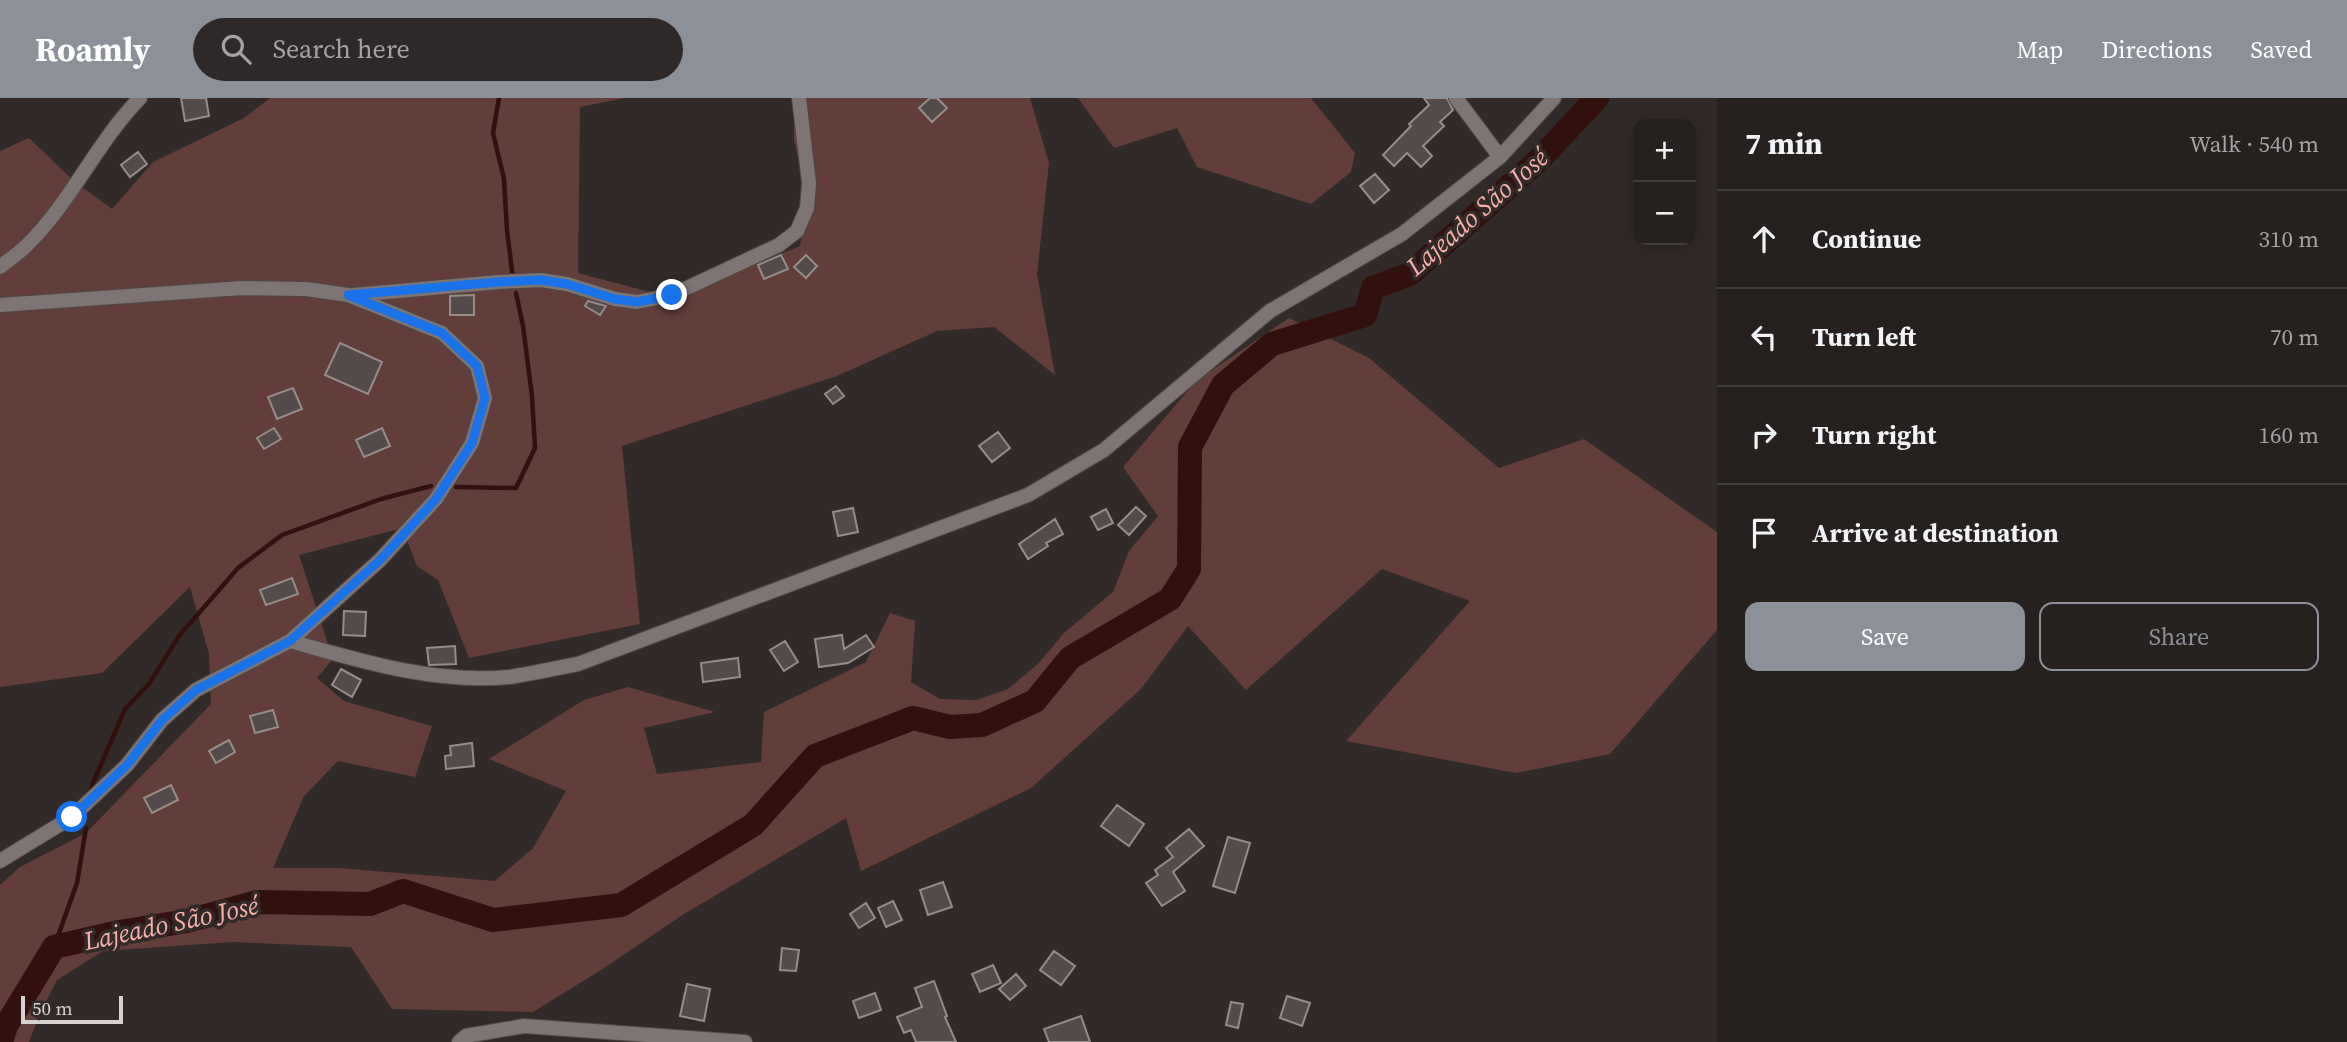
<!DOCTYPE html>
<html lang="en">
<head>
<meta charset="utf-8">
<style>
  body { margin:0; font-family:"Source Serif 4",serif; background:#2e2828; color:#f1f3f6 }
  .controls { position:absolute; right:21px; top:21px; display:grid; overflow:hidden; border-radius:14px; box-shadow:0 4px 18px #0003 }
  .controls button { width:63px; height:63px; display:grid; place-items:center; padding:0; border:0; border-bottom:2px solid #423e3d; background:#26201f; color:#f1f3f6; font:35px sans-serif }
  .scale { position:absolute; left:21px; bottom:18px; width:102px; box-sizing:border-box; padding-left:7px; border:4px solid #d7d1d1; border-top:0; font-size:19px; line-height:24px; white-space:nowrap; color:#d7d1d1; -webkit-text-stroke:5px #322a29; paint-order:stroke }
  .stop { position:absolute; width:21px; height:21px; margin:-16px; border:5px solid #1a73e8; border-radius:50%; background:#fff }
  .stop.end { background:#1a73e8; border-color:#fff; box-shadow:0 2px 7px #0008 }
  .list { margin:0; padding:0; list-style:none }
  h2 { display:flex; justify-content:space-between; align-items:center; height:91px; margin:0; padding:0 28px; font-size:30px }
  h2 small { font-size:23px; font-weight:400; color:#a4a3a4 }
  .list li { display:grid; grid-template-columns:46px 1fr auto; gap:21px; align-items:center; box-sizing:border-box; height:98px; padding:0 28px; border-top:2px solid #423e3d }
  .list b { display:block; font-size:26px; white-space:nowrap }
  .list em { font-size:23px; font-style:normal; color:#a4a3a4 }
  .actions { display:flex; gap:14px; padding:21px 28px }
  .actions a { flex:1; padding:16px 0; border:2px solid #8c9099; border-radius:14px; text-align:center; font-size:24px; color:#8c9099 }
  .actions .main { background:#8c9099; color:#fff }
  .icon { flex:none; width:38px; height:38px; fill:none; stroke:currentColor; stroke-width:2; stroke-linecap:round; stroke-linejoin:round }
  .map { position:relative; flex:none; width:1717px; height:944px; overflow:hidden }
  header { display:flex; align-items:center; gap:42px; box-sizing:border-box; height:98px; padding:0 35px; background:#8c9099; color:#fff }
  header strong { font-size:33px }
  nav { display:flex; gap:38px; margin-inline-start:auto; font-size:24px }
  .search { width:490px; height:63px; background:#2e2828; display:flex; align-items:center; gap:18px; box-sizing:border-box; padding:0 24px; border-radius:38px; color:#a4a3a4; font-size:26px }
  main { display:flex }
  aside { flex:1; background:#26201f }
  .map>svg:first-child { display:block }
  .green { fill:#623d3a }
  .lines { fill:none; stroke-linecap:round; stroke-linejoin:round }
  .stream { stroke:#32100e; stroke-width:4.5 }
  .river { stroke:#32100e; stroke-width:24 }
  .building { fill:#534a49; stroke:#968c8a; stroke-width:2 }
  .street-casing { stroke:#4f4747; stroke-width:16 }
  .street { stroke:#7e7473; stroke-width:14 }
  .route { stroke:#1a73e8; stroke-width:9 }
  .labels { text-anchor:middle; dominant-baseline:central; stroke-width:7; stroke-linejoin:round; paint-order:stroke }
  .water-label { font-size:26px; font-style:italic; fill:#f8b0a9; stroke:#322a29 }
</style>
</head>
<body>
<header>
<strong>Roamly</strong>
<div class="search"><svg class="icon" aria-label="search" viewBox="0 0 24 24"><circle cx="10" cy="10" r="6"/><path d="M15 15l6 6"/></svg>Search here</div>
<nav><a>Map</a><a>Directions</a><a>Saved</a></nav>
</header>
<main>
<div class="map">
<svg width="1717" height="944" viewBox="0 0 1717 944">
  <rect width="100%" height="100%" fill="#322a29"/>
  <path class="green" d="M270,0H625L580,9L578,175L672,200L800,148L807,100L794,42V0H1030L1049,65L1037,176L1055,277L994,229L937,233L837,278L622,348L640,526L469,560L438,482L417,468L402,430L299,457L333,561L317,580L344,603L432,628L415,679L338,663L304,698L273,770H338L495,783L533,750L566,693L489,661L584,602L628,589L715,614L644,630L657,676L761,664L764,614L866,564L890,515L915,523L911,584L940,601L977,602L1008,591L1038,566L1064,535L1113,494L1129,453L1158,418L1123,369L1196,283L1289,220L1369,260L1499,370L1584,341L1717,434V532L1610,656L1516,675L1346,643L1470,503L1382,471L1246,592L1188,528L1141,591L1031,690L861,773L846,720L684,816L601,872L533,914L392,911L351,849L233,844L103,853L57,882L41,913L29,944H0V787L20,769L86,735L211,606L209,556L190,489L102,575L0,589V53L29,40L74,83L112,111L153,64L244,20Z
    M1078,0H1311L1355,55L1351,74L1311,106L1197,69L1177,30L1114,50Z"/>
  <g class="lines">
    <path class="stream" d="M499,0L493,35L504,81L507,132L513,181
      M456,389L516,390L535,350L532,298L523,228L516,195
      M91,696L93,685L125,611L149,586L179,538L238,470L282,437L381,401L431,388
      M54,849L77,785L86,730"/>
    <path class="river" d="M1,944L6,928L54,849L119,834L187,823L257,804L370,806L403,793L493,822L621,807L753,727L815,658L913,620L950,629L982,627L1035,603L1070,560L1170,501L1189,471L1190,349L1223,287L1272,246L1365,217L1373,190L1410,176L1538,63L1597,0"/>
  </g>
  <path class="building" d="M181,0H206L209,18L185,23Z
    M930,0H937L947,10L932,24L919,10Z
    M1424,0H1447L1453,12L1440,24L1444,28L1423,48L1432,58L1421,69L1407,55L1394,68L1383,57L1411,28L1409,26L1429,7Z
    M138,54L147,66L130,79L121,67Z
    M1375,76L1389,92L1374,105L1360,88Z
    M781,157L788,171L764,181L758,167Z
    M806,157L817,168L806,180L794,169Z
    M474,197V217H450V198Z
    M588,203L606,208L600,217L585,208Z
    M340,245L382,264L368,296L325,277Z
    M836,288L844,298L833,306L825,296Z
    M293,290L302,311L277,321L268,299Z
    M274,330L281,341L264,351L257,340Z
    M382,330L390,348L364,359L356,342Z
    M998,334L1010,350L992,364L979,348Z
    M1136,409L1146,418L1129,437L1118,427Z
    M853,410L858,434L838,438L833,414Z
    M1106,411L1113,425L1098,432L1091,419Z
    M1055,421L1063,436L1046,445L1048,448L1028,461L1019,446Z
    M292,480L298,496L266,507L260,492Z
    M344,513L366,514L365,538L343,537Z
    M842,537L844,551L866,537L874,549L848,565L819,569L815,541Z
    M785,543L798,564L784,573L770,552Z
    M455,548L456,566L429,567L427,550Z
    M738,560L740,579L703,584L701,565Z
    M341,571L361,582L352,599L332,587Z
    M273,612L278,629L255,635L250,618Z
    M229,642L235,654L216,665L209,653Z
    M472,645L474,668L446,671L445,658L451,657L450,648Z
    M171,687L178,702L152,715L144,700Z
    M1117,707L1144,726L1129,748L1101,728Z
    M1189,731L1204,748L1173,774L1185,793L1162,808L1146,785L1158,777L1155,772L1173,759L1166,750Z
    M1228,739L1250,745L1235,795L1213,788Z
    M943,784L952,809L928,817L920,792Z
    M893,803L902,822L886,829L878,810Z
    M866,805L875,820L859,830L850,816Z
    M782,850L799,852L796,873L780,872Z
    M1054,853L1075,868L1061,887L1040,872Z
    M993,867L1001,885L980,894L972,876Z
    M1016,876L1026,888L1010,902L999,891Z
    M934,883L947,918L945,919L956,944H916L911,932L904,935L897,919L922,909L915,890Z
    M687,886L710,891L704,923L680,918Z
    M875,895L881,912L859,920L853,903Z
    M1287,898L1310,905L1302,928L1280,920Z
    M1231,904L1243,906L1238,930L1226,927Z
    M1081,918L1090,944H1049L1044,931Z"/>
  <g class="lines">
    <g class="street-casing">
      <path id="street" d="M1456,0L1500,59
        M0,169C8,162 18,156 25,149C71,105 96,45 140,0
        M353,197L499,184L541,182L567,186L615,201L637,204L672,197L779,147L797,133L807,110L809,85L799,0
        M0,207L242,190L306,191L348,197L442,235L477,268L485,300L472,345L436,401L380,462L290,543
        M0,763L72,719L127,667L162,622L196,592L290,543C361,563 434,586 509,579C532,576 555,570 578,566L1028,397L1104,352L1270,213L1402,136L1500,59L1554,0
        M459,944L466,938L524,928L745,944"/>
    </g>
    <use href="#street" class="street"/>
  </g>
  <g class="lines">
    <path class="route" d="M72,719L127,667L162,622L196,592L290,543L380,462L436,401L472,345L485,300L477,268L442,235L348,197L499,184L541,182L567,186L615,201L637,204L672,197"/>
  </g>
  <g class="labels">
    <g class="water-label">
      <text transform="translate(1477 114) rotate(-41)">Lajeado São José</text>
      <text transform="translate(171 825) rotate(-12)">Lajeado São José</text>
    </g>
  </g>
</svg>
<div class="controls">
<button>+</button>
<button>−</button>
</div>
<div class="scale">50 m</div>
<div class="stop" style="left:72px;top:719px"></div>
<div class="stop end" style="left:672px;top:197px"></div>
</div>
<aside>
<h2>7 min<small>Walk · 540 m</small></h2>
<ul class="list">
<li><svg class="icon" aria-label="ahead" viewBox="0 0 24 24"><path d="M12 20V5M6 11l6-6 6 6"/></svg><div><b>Continue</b></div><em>310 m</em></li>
<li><svg class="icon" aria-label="left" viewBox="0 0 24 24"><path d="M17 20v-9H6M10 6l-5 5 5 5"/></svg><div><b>Turn left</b></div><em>70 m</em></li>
<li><svg class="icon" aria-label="right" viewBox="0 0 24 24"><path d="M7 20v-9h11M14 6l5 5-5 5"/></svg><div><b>Turn right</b></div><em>160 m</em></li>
<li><svg class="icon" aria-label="arrive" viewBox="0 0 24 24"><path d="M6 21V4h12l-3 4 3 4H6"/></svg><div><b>Arrive at destination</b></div></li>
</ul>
<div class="actions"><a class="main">Save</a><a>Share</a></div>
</aside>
</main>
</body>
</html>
